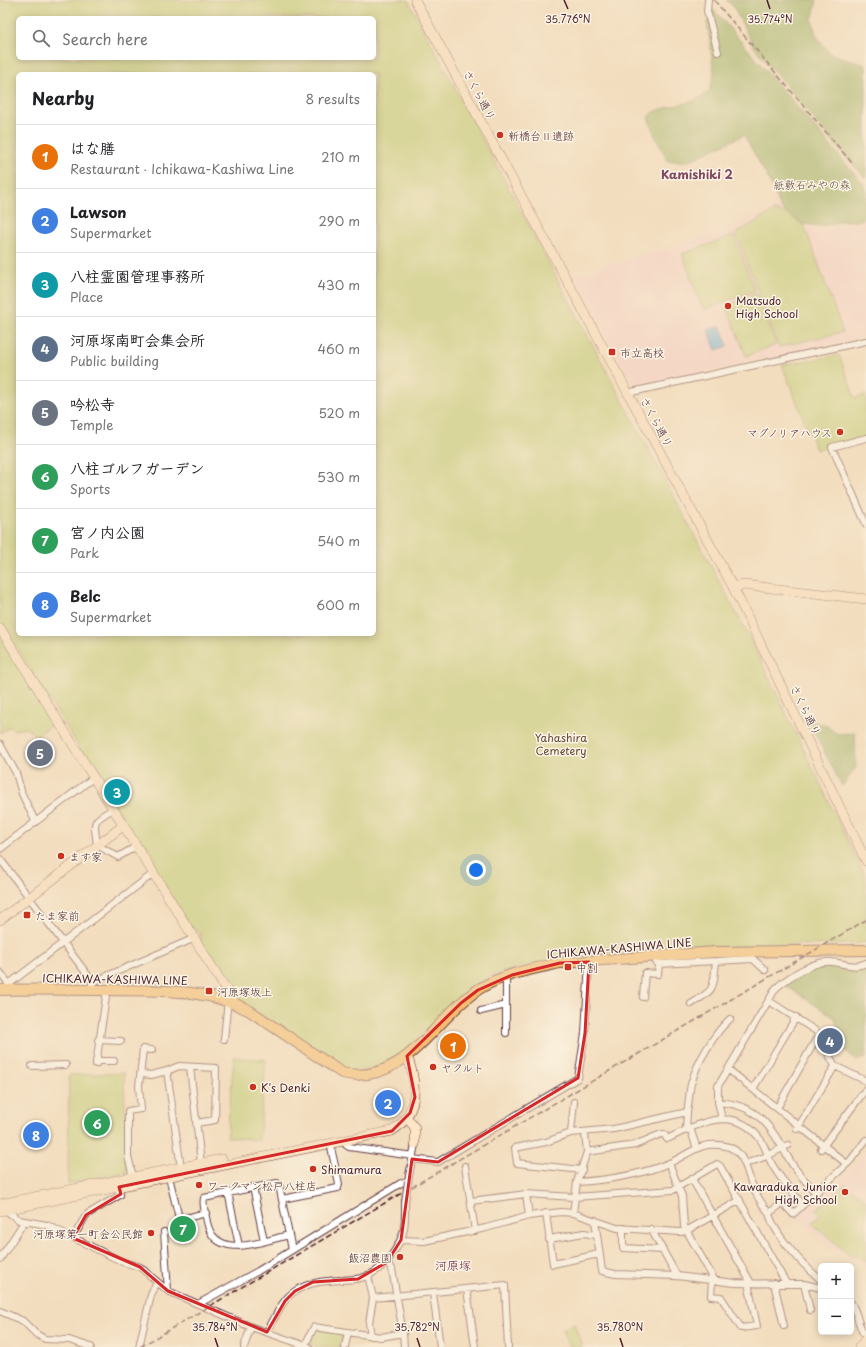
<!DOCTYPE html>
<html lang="en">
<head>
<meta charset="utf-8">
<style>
  body { margin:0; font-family:"Playpen Sans","Klee One",sans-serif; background:#f6f6f6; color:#202124 }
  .controls { position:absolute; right:12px; bottom:12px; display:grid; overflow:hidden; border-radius:6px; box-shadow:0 2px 10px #0003 }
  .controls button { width:36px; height:36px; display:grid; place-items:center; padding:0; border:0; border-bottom:1px solid #e0e0e0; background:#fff; color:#202124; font:20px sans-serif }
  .you { position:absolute; left:476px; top:870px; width:14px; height:14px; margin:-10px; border:3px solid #fff; border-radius:50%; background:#1a73e8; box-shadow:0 0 0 6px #1a73e833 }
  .badge { display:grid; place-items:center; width:26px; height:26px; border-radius:50%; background:#b45309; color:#fff; font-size:13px; font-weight:700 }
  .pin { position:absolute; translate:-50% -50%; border:2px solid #fff; box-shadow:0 1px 4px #0006 }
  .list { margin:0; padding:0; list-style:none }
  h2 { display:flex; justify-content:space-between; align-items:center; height:52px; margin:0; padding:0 16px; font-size:17px }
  h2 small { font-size:13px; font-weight:400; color:#757577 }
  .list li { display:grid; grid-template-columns:26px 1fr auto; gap:12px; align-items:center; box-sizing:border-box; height:64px; padding:0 16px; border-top:1px solid #e0e0e0 }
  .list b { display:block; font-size:15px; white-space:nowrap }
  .list p { margin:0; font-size:13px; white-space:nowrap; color:#757577 }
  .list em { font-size:13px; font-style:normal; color:#757577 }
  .icon { flex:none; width:22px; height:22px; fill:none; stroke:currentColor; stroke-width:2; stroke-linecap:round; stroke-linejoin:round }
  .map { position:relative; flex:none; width:866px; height:1347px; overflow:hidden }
  .search { position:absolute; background:#fff; box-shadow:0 2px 10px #0003; left:16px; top:16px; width:360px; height:44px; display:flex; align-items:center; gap:10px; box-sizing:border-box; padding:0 14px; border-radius:6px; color:#757577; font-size:15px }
  .panel { position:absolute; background:#fff; box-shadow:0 2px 10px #0003; left:16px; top:72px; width:360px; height:564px; border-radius:6px }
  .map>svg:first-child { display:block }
  .built { fill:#f7d0cd }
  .green { fill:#bbce72; stroke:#82764e; fill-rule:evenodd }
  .forest { fill:#94b164; stroke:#6f6848 }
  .water { fill:#6cafe1; stroke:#5b6786 }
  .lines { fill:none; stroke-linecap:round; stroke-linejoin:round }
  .street-casing { stroke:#633c41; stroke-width:8 }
  .secondary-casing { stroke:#633c41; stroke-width:10 }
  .primary-casing { stroke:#633c41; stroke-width:12 }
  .street { stroke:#fff; stroke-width:6 }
  .secondary { stroke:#fde5c5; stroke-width:9 }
  .primary { stroke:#f9be6d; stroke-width:10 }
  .rail { stroke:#4a1f2b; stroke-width:1.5; stroke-dasharray:6 3; stroke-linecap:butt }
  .street-bridge-casing { stroke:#633c41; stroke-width:8; stroke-linecap:butt }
  .street-bridge { stroke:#fff; stroke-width:6 }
  .marked { fill:none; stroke:#d62828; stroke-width:3; stroke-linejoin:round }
  .ticks { fill:none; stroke:#4a1f2b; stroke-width:1.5 }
  .poi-dot { fill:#c8321e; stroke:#fcf5e5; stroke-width:1.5 }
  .labels { text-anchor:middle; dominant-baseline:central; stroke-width:3; stroke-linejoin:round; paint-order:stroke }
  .street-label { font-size:11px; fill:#4a1f2b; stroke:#fcf5e5 }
  .poi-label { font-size:11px; fill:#4a1f2b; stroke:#fcf5e5; text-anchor:start }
  .park-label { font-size:11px; fill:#664b3d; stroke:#fcf5e5 }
  .neighbourhood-label { font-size:12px; font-weight:bold; fill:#804961; stroke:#fcf5e5 }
  .ticks-label { font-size:10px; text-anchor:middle; fill:#4a1f2b; stroke:#fcf5e5; stroke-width:3; stroke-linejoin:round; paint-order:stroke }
</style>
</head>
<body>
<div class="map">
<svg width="866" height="1347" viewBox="0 0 866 1347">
  <rect width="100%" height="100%" fill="#fcf5e5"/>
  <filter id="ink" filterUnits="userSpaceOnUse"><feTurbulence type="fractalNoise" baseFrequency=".025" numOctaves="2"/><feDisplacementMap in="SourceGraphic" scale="8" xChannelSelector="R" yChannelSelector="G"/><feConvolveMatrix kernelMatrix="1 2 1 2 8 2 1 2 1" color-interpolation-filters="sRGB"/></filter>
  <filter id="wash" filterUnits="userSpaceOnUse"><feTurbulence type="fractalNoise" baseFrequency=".012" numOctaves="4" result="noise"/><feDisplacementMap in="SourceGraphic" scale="16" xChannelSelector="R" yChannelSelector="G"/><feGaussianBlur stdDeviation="0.9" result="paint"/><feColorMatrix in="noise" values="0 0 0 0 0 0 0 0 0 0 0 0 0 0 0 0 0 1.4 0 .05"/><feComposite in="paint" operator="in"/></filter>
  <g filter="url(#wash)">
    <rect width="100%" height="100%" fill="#f2ddbe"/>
    <path class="built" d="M779,205L782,212L800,226L823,230L866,219V337L635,388L574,276L716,232Z
      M866,1149V1268L828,1245L796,1217L852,1168Z"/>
    <path class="green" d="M0,0H408L750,639L866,878V942L854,944L774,945L558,959L535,963L493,975L462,995L405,1051L392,1060L369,1070L344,1069L237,999L200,943C202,934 200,930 191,928L0,620ZM18,18H374V58H18ZM18,74H374V634H18Z
      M774,211L792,215L805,227L843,332L779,347L736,233Z
      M734,235L755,291L703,310L682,254Z
      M757,294L776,345L746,356L726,306Z
      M839,355L855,398L866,395V436L816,450L782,365Z
      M0,633L53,722L37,737L26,728L14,730L10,727L0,733Z
      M234,1057L266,1060L259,1140L227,1137Z
      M124,1073L127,1172L68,1184L69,1075Z
      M846,1184L866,1200V1262L861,1258L849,1255L811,1223L821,1215L816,1210Z
      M574,1323L582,1347H569L562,1330Z
      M315,1329L343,1332L340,1347H316L312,1344L311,1341Z"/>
    <path class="forest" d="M726,0H817L812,20L816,35L830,54L859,62L866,66V178L843,154L754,47L733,6Z
      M714,10L866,187V218L857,221H842L822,226L802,224L781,209L769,180L744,135L688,161H668L654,134L648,117C655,107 682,106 695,100C700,98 704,94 709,92L714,74L707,22Z
      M808,720L827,726L837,734L855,733L856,767L842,786Z
      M829,963L866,971V1058L857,1061L846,1051L835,1018L785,985Z"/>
    <path class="water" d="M720,326L728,346L716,350L708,330Z"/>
  </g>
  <g filter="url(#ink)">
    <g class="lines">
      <g class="street-casing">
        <path id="street" d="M708,0L707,11L718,52
          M627,393L866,341
          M866,438L832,447L866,524
          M0,744L16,773L22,794L35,821
          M113,809C91,822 94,820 97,845L118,857L137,846
          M0,849L93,778
          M0,859L93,982L90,990
          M659,964L716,961
          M0,972L9,984
          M506,977V1033
          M93,982L195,938
          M4,990L9,984L154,873
          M643,997L645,973L658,974L659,964L656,962
          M769,1001L816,1031L835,1066L866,1081
          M691,1004C716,989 713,989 716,961L753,959L765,970
          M481,1011L506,1005
          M224,1039L228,1000
          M98,1040L121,1041
          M96,1061H114
          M96,1064L107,990
          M32,1066L66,1065
          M190,1067L201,1163
          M729,1070L847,1164
          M141,1074L151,1075L167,1071
          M753,1089L796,1017
          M574,1102L571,1133L614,1129L687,1112L686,1130
          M718,1102C759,1105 770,1126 789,1159C795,1171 807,1182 816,1193
          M777,1108L819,1034
          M687,1112C689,1103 689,1093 691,1084C696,1064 715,1032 730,1019
          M722,1119L718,1102V1086L776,988C790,976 814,960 832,962C844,963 855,969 866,963
          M690,1128L697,1149
          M797,1129L835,1066
          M571,1133L546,1142L515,1148L517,1163L582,1170
          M585,1133L587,1152
          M345,1140L346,1145L349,1147L413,1156
          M821,1149L866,1089
          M412,1159L438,1162L578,1078L585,1033L589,962
          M669,1163L682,1196L684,1226L715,1281
          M745,1164L767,1156L788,1145
          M465,1166L475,1231
          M181,1168L167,1071L179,1066L216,1068L215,1120L196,1123
          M133,1177L128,1156V1111L141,1109L139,1086L143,1049L152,1050
          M169,1177L179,1218L182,1219L206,1213
          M692,1179L751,1283
          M577,1182L587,1152L635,1145L661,1134H664L667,1139C698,1124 734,1103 760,1139C766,1147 768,1158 773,1166C781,1180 793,1192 803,1205
          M253,1187L264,1241
          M228,1192L239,1246
          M526,1194L529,1216
          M282,1199L338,1188L339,1184L330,1143
          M471,1201L526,1194L574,1197L673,1190L717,1164L720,1166L786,1283
          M4,1209L19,1220L47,1225L123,1262L140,1267L168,1291L251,1327L309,1347
          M546,1213L553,1264L599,1254
          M573,1213L577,1182C608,1180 641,1175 669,1163C682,1158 694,1147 708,1145C719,1144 732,1145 739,1154C746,1162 747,1172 751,1182C755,1194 761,1203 769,1213
          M595,1220L602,1271L615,1274L677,1276L735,1283L804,1284L821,1288
          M623,1228V1248L663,1250
          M651,1229L677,1276
          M164,1232L168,1291
          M289,1235C263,1241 215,1262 207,1222C206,1215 202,1205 204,1198L277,1183L279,1185L292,1250
          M73,1238L86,1215L120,1195L119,1187
          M549,1239L584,1233L596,1235
          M401,1240L424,1241L486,1228L529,1216L561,1212L573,1213L617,1228L680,1232L686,1231L740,1200
          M0,1259L24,1222
          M387,1262L392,1269L403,1333
          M368,1275L373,1298L369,1323L371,1336
          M821,1280C804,1266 774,1235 769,1213L783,1203L793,1214L850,1161L866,1140
          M712,1281L711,1296L721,1297L741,1328L757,1326L748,1283
          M774,1283L784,1326
          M804,1284L810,1310
          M467,1289L475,1347
          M433,1293L440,1347
          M373,1298L505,1285L508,1347
          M200,1303L258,1271L401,1183L408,1181L415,1144
          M851,1303C858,1313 859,1331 866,1337
          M0,1311L23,1321L36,1334L45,1339L69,1340L91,1347
          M267,1332C275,1318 282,1298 297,1290C315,1279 335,1281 356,1279C376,1277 392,1258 400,1241C406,1230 405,1214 405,1202
          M139,1347L151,1295L157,1282
          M244,1347L251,1327
          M304,1347L314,1327L381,1337L403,1333L404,1347
          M345,1347L348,1332"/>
      </g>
      <g class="secondary-casing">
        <path id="secondary" d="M415,0L733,587L866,861
          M733,587L744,585L866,599
          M0,628L234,1002
          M0,920L124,825
          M407,1118L415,1128V1144
          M0,1204L222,1159
          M0,1211L392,1131C419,1114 418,1083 407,1056
          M859,1347L866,1339"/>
      </g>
      <g class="primary-casing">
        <path id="primary" d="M0,990C36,989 71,990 107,990C156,991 205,987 250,1011L342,1073C405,1087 434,1018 479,989C503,974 532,969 560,963L716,952L866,950"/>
      </g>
      <use href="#street" class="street"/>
      <use href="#secondary" class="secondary"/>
      <use href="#primary" class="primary"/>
      <path class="rail" d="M714,0L852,163
        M140,1347L866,920"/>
      <g class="street-bridge-casing">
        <path id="street-bridge" d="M405,1202L408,1181"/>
      </g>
      <use href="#street-bridge" class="street-bridge"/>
    </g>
  </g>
  <path d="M0 0H866V1347H0ZM589,962L585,1033L578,1078L438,1162L412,1159L401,1240L387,1262L358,1279L313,1282L295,1291L285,1301L267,1332L168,1291L140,1267L73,1238L86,1215L121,1194L119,1187L392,1131L410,1113L415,1097L407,1056L461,1003L478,990L512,975L560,963Z" fill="#f2ddbe" fill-opacity=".55" fill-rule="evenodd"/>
  <path class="marked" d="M589,962L585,1033L578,1078L438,1162L412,1159L401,1240L387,1262L358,1279L313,1282L295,1291L285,1301L267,1332L168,1291L140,1267L73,1238L86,1215L121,1194L119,1187L392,1131L410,1113L415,1097L407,1056L461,1003L478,990L512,975L560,963Z"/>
  <path class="ticks" d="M564,0L568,9M767,0L770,9M215,1338L218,1347M417,1338L420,1347M620,1338L623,1347"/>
  <g class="poi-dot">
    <circle cx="500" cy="135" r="4"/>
    <circle cx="728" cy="306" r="4"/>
    <rect x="608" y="348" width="8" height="8" rx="2"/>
    <circle cx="840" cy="432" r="4"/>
    <circle cx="61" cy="856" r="4"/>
    <rect x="23" y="911" width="8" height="8" rx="2"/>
    <rect x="564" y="963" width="8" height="8" rx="2"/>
    <rect x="205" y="987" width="8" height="8" rx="2"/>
    <circle cx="433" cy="1067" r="4"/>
    <circle cx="253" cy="1087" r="4"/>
    <circle cx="313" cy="1169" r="4"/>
    <circle cx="199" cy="1185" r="4"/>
    <circle cx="845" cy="1192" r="4"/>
    <circle cx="151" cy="1233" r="4"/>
    <circle cx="400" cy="1257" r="4"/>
  </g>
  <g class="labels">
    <g class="street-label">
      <text transform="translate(480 95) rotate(62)">さくら通り</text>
      <text transform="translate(657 422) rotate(62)">さくら通り</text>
      <text transform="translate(806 710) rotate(64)">さくら通り</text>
      <text transform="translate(619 948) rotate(-5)">ICHIKAWA-KASHIWA LINE</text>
      <text transform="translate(115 979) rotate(1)">ICHIKAWA-KASHIWA LINE</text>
    </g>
    <g class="poi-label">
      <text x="508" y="135">新橋台Ⅱ遺跡</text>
      <text x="736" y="300">Matsudo<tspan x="736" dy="13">High School</tspan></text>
      <text x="620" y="352">市立高校</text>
      <text x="832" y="432" text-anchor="end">マグノリアハウス</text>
      <text x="69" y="856">ます家</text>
      <text x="35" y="915">たま家前</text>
      <text x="576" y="967">中割</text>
      <text x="217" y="991">河原塚坂上</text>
      <text x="441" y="1067">ヤクルト</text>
      <text x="261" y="1087">K's Denki</text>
      <text x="321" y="1169">Shimamura</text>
      <text x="207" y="1185">ワークマン松戸八柱店</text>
      <text x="837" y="1186" text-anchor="end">Kawaraduka Junior<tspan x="837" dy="13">High School</tspan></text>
      <text x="143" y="1233" text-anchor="end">河原塚第一町会公民館</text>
      <text x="392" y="1257" text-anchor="end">飯沼農園</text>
    </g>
    <g class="park-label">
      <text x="812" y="184">紙敷石みやの森</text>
      <text x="561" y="737">Yahashira<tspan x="561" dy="13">Cemetery</tspan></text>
    </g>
    <g class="neighbourhood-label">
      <text x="697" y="174">Kamishiki 2</text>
      <text x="453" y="1265">河原塚</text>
    </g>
  </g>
  <g class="ticks-label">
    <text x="568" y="23">35.776°N</text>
    <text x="770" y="23">35.774°N</text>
    <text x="215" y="1331">35.784°N</text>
    <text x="417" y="1331">35.782°N</text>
    <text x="620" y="1331">35.780°N</text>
  </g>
</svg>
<div class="controls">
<button>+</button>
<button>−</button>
</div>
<div class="you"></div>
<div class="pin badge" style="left:453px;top:1046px;background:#e8710a">1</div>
<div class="pin badge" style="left:388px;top:1103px;background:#3f7fe0">2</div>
<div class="pin badge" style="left:117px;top:792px;background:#0f9aa8">3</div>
<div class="pin badge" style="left:830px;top:1041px;background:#5c6f8a">4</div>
<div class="pin badge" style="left:40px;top:753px;background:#6b7280">5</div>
<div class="pin badge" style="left:97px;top:1123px;background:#2e9e5b">6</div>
<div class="pin badge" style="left:183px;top:1229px;background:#2e9e5b">7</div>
<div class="pin badge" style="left:36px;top:1135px;background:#3f7fe0">8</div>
<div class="search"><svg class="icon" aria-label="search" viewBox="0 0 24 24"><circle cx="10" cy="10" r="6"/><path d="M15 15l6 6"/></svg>Search here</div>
<section class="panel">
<h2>Nearby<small>8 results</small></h2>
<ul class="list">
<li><span class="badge" style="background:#e8710a">1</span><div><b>はな膳</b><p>Restaurant · Ichikawa-Kashiwa Line</p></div><em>210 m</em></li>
<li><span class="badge" style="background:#3f7fe0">2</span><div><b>Lawson</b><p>Supermarket</p></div><em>290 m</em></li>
<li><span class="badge" style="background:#0f9aa8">3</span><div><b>八柱霊園管理事務所</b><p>Place</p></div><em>430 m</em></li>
<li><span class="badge" style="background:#5c6f8a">4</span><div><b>河原塚南町会集会所</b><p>Public building</p></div><em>460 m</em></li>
<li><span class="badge" style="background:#6b7280">5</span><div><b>吟松寺</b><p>Temple</p></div><em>520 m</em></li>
<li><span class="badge" style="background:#2e9e5b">6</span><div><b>八柱ゴルフガーデン</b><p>Sports</p></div><em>530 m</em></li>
<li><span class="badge" style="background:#2e9e5b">7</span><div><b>宮ノ内公園</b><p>Park</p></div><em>540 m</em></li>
<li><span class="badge" style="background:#3f7fe0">8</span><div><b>Belc</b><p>Supermarket</p></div><em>600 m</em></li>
</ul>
</section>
</div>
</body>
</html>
